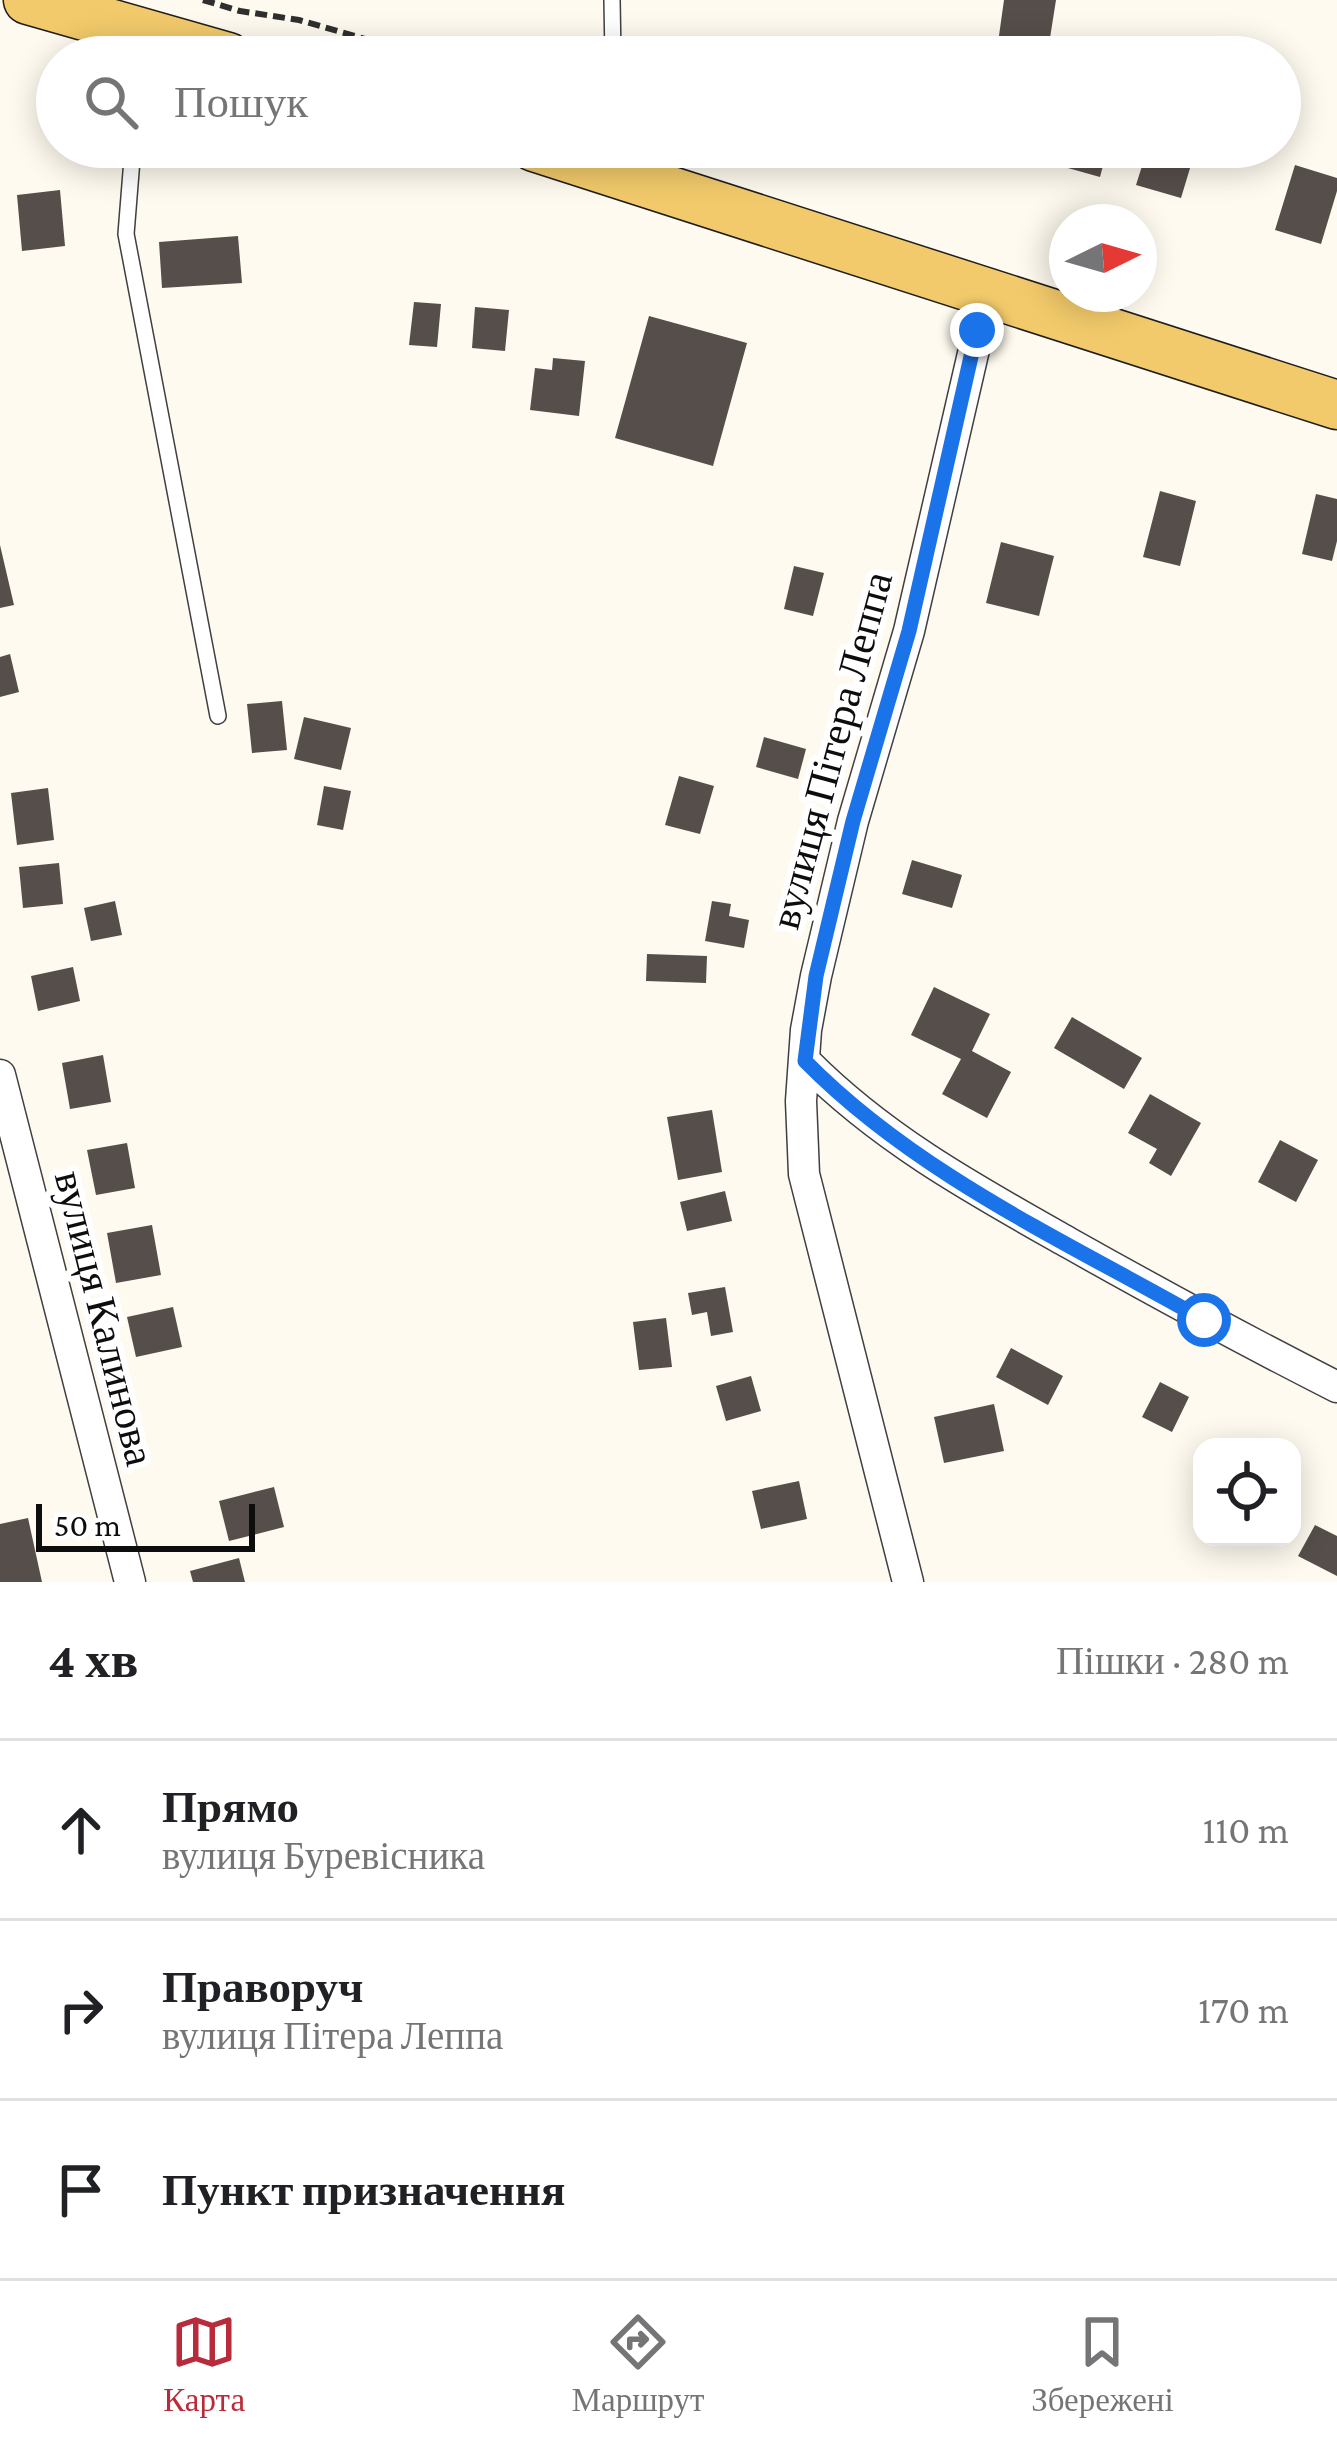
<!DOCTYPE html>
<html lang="uk">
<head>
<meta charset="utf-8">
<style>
  body { margin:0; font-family:"Crimson Pro",serif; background:#f6f6f6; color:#202124 }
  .controls { position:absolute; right:36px; bottom:36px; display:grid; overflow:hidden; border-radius:24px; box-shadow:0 6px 30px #0003 }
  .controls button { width:108px; height:108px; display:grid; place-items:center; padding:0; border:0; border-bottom:3px solid #e0e0e0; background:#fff; color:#202124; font:60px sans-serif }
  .compass { position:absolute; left:1049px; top:204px; width:108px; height:108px; border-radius:50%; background:#fff; box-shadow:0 6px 30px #0003; rotate:85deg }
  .scale { position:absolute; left:36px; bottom:30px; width:219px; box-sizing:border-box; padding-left:12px; border:6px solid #0d0d0d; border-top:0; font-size:33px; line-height:42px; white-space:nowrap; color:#0d0d0d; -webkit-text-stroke:9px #fff; paint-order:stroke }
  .stop { position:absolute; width:36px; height:36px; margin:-27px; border:9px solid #1a73e8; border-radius:50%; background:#fff }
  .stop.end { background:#1a73e8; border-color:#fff; box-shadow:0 3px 12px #0008 }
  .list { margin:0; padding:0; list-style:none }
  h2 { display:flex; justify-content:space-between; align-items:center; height:156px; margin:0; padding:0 48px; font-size:51px }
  h2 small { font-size:39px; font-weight:400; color:#757577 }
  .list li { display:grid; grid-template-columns:78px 1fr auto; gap:36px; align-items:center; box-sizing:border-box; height:180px; padding:0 48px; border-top:3px solid #e0e0e0 }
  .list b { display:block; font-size:45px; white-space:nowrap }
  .list p { margin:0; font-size:39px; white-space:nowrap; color:#757577 }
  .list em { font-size:39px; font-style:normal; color:#757577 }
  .icon { flex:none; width:66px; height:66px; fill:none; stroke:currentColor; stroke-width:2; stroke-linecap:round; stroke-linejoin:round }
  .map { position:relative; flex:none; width:1337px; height:1582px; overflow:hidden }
  .search { position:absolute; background:#fff; box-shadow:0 6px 30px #0003; left:36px; right:36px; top:36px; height:132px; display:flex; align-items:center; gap:30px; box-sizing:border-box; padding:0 42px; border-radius:66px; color:#757577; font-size:45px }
  .sheet { height:696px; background:#fff }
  nav { display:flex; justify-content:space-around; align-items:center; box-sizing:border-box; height:168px; border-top:3px solid #e0e0e0; background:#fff; font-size:33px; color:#757577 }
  nav a { display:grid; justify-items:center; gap:6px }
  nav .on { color:#b82b3a }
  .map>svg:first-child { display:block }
  .building { fill:#564e4a }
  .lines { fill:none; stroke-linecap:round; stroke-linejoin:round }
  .service-casing { stroke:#404040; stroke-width:18 }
  .minor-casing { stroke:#404040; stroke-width:33 }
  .primary-casing { stroke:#1e1e1e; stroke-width:51 }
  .path { stroke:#2f2f2f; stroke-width:6; stroke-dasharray:12 6; stroke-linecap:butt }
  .service { stroke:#fff; stroke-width:15 }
  .minor { stroke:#fff; stroke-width:30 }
  .primary { stroke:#f2ca6b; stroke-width:48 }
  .route { stroke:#1a73e8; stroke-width:15 }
  .labels { text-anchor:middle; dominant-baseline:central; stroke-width:12; stroke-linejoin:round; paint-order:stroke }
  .street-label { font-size:42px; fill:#0d0d0d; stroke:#fff }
</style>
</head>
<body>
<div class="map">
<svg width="1337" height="1582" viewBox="0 0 1337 1582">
  <rect width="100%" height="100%" fill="#fefaef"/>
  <path class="building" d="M1004,0H1056L1047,57H996Z
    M1035,147H1108L1100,177L1032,158Z
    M1148,147H1168L1194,155L1181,198L1136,185Z
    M1295,165L1337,178V191L1321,244L1275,230Z
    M60,190L65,246L22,251L17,195Z
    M238,236L242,283L162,288L159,242Z
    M414,302L441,304L437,347L409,345Z
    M475,307L509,310L505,351L472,348Z
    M649,316L747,343L713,466L615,438Z
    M553,358L585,361L579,416L530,410L535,368L552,370Z
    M1160,491L1196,501L1180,566L1143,557Z
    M1316,494L1337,499V541L1332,561L1302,554Z
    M1001,542L1054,556L1039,616L986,603Z
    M0,545L14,605L0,608Z
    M794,566L824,573L813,616L784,609Z
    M10,654L19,692L0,697V657Z
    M282,701L287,750L252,753L247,704Z
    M304,717L351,728L341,770L294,759Z
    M764,737L806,749L798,779L756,767Z
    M679,776L714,786L700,834L665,825Z
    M324,786L351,791L343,830L317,825Z
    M48,788L54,840L17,845L11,793Z
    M912,860L962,875L952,908L902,894Z
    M59,863L63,904L23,908L19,867Z
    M115,901L122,935L91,941L84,908Z
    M712,901L731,904L729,916L749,920L744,948L705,941Z
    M647,954L707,956L706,983L646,981Z
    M73,967L80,1001L38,1011L31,976Z
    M934,987L990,1014L972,1051L1011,1072L987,1118L942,1094L961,1059L911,1035Z
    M1072,1017L1142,1058L1124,1089L1054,1048Z
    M103,1055L111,1102L70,1109L62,1063Z
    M1150,1094L1201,1123L1171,1176L1149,1163L1157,1149L1128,1133Z
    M712,1110L722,1172L678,1180L667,1117Z
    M1280,1140L1318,1160L1296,1202L1258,1182Z
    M127,1143L135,1188L96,1195L87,1150Z
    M725,1191L732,1221L687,1231L680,1202Z
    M152,1225L161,1275L116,1283L107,1233Z
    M725,1287L733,1332L711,1336L707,1312L692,1315L688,1293Z
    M173,1307L182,1347L136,1357L127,1317Z
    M666,1318L672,1367L639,1370L633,1322Z
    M1011,1348L1063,1376L1048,1405L996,1377Z
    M751,1376L761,1411L726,1421L716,1386Z
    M1160,1382L1189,1397L1172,1432L1142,1417Z
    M994,1404L1004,1451L944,1463L934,1417Z
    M799,1481L807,1519L761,1529L752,1491Z
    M274,1487L284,1527L229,1541L219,1501Z
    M28,1518L42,1582H0V1524Z
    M1315,1525L1337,1536V1576L1298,1556Z
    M239,1558L245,1582H193L190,1571Z"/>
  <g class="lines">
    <g class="service-casing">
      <path id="service" d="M612,0L613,57
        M133,147L126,234L218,716"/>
    </g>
    <g class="minor-casing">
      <path id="minor" d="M805,1061C882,1139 975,1190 1069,1243C1158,1293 1246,1341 1337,1387
        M0,1075L130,1582
        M908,1582L804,1174L801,1101L806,1030L816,976L853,821L909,631L987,293"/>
    </g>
    <g class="primary-casing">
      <path id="primary" d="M28,0L228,57
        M534,147L1337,405"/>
    </g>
    <path class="path" d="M203,0L240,11L299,20L428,57"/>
    <use href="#service" class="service"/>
    <use href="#minor" class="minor"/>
    <use href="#primary" class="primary"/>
  </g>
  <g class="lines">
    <path class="route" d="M977,330L909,631L853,821L816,976L805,1061C916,1174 1067,1242 1204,1320"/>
  </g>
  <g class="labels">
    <g class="street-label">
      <text transform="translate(831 750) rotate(-75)">вулиця Пітера Леппа</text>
      <text transform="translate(105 1318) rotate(76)">вулиця Калинова</text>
    </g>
  </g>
</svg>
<div class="controls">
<button><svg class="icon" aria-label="locate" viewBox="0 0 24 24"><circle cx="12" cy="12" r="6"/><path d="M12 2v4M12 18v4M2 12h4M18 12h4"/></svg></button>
</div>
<svg class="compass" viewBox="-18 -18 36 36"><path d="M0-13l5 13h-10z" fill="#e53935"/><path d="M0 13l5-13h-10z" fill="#757577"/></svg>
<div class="scale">50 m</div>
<div class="stop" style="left:1204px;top:1320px"></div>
<div class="stop end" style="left:977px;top:330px"></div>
<div class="search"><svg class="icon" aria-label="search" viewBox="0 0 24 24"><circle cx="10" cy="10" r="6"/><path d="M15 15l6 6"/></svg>Пошук</div>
</div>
<section class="sheet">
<h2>4 хв<small>Пішки · 280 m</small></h2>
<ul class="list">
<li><svg class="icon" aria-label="ahead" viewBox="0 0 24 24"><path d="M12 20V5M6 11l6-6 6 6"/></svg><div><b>Прямо</b><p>вулиця Буревісника</p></div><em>110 m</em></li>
<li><svg class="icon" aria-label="right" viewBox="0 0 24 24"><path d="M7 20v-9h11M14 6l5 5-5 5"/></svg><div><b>Праворуч</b><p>вулиця Пітера Леппа</p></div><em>170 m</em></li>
<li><svg class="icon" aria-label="arrive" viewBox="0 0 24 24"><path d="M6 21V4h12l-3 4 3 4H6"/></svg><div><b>Пункт призначення</b></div></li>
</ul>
</section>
<nav>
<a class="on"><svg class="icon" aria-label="map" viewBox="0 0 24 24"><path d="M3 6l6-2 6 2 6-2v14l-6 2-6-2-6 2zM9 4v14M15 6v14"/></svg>Карта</a>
<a><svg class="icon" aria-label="directions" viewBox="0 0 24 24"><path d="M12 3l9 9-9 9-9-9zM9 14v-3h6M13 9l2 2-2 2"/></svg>Маршрут</a>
<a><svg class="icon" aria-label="saved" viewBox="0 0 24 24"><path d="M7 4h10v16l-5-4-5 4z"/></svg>Збережені</a>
</nav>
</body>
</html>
